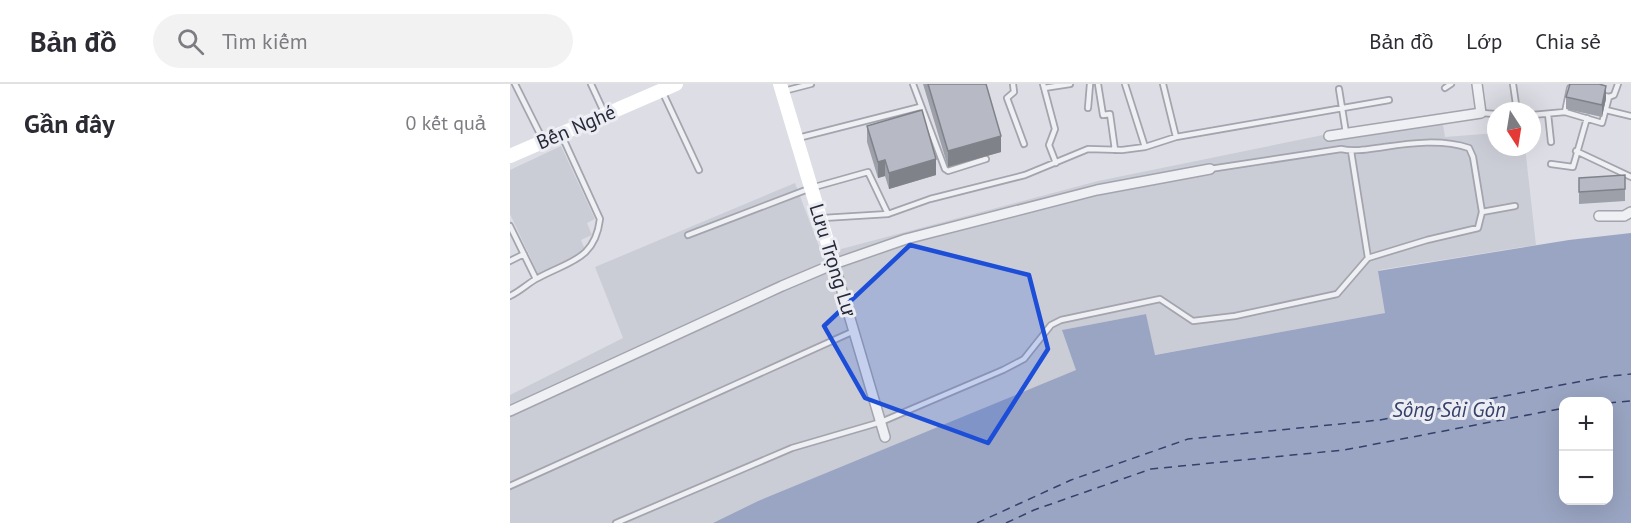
<!DOCTYPE html>
<html lang="vi">
<head>
<meta charset="utf-8">
<style>
  body { margin:0; font-family:"PT Sans",sans-serif; background:#f2f2f3; color:#2b2b33 }
  .controls { position:absolute; right:18px; bottom:18px; display:grid; overflow:hidden; border-radius:12px; box-shadow:0 6px 24px #0002 }
  .controls button { width:54px; height:54px; display:grid; place-items:center; padding:0; border:0; border-bottom:2px solid #e1e1e2; background:#fff; color:#2b2b33; font:30px sans-serif }
  .compass { position:absolute; left:977px; top:18px; width:54px; height:54px; border-radius:50%; background:#fff; box-shadow:0 6px 24px #0002; rotate:168deg }
  .list { margin:0; padding:0; list-style:none }
  h2 { display:flex; justify-content:space-between; align-items:center; height:78px; margin:0; padding:0 24px; font-size:26px }
  h2 small { font-size:20px; font-weight:400; color:#7c7c81 }
  .icon { flex:none; width:33px; height:33px; fill:none; stroke:currentColor; stroke-width:2; stroke-linecap:round; stroke-linejoin:round }
  .map { position:relative; flex:none; width:1121px; height:439px; overflow:hidden }
  header { display:flex; align-items:center; gap:36px; box-sizing:border-box; height:84px; padding:0 30px; background:#fff; border-bottom:2px solid #e1e1e2 }
  header strong { font-size:28px }
  nav { display:flex; gap:33px; margin-inline-start:auto; font-size:21px }
  .search { width:420px; height:54px; background:#f2f2f3; display:flex; align-items:center; gap:15px; box-sizing:border-box; padding:0 21px; border-radius:33px; color:#7c7c81; font-size:22px }
  main { display:flex }
  aside { flex:1; background:#fff }
  .map>svg:first-child { display:block }
  .built { fill:#cbcdd6 }
  .water { fill:#9aa5c3; fill-rule:evenodd }
  .lines { fill:none; stroke-linecap:round; stroke-linejoin:round }
  .ferry { stroke:#35416b; stroke-width:1.5; stroke-dasharray:8 6; stroke-linecap:butt }
  .lane-casing { stroke:#a3a4ae; stroke-width:8 }
  .street-casing { stroke:#a3a4ae; stroke-width:12 }
  .lane { stroke:#eff0f4; stroke-width:4.5 }
  .street { stroke:#eff0f4; stroke-width:9 }
  .secondary { stroke:#fff; stroke-width:14 }
  .wall { fill:#9d9fa9 }
  .shaded-wall { fill:#80828a }
  .building { fill:#b7b9c5; stroke:#80828a; stroke-width:1.5 }
  .marked { fill:#1d4ed8; fill-opacity:0.2; stroke:#1d4ed8; stroke-width:4.5; stroke-linejoin:round }
  .labels { text-anchor:middle; dominant-baseline:central; stroke-width:6; stroke-linejoin:round; paint-order:stroke }
  .street-label { font-size:20px; fill:#272a3a; stroke:#ecedf3 }
  .water-label { font-size:21px; font-style:italic; fill:#35416b; stroke:#ecedf3 }
</style>
</head>
<body>
<header>
<strong>Bản đồ</strong>
<div class="search"><svg class="icon" aria-label="search" viewBox="0 0 24 24"><circle cx="10" cy="10" r="6"/><path d="M15 15l6 6"/></svg>Tìm kiếm</div>
<nav><a>Bản đồ</a><a>Lớp</a><a>Chia sẻ</a></nav>
</header>
<main>
<aside>
<h2>Gần đây<small>0 kết quả</small></h2>
<ul class="list">
</ul>
</aside>
<div class="map">
<svg width="1121" height="439" viewBox="0 0 1121 439">
  <rect width="100%" height="100%" fill="#dddee5"/>
  <path class="built" d="M933,40L935,53L986,49V63H1015L1026,161L869,186L876,229L644,271L636,230L553,246L567,286L248,417L203,439H0V311L113,254L85,183L285,99L312,170L588,97L813,51L815,57Z
    M51,62L85,135L77,139L82,151L71,156L76,168L28,190L0,130V86Z"/>
  <path class="water" d="M1121,149V439H203L248,417L566,286L552,246L636,230L645,271L875,229L868,187L1059,156ZM1054,318H1098V416H1054Z"/>
  <g class="lines">
    <path class="ferry" d="M1098,319L1121,317
      M467,439L561,396L678,355L870,336L1093,293L1121,290
      M496,439L524,426L641,385L834,366L1054,324"/>
    <g class="lane-casing">
      <path id="lane" d="M5,0L32,54
        M81,0L94,28
        M403,0L435,85L438,87L476,75
        M503,0L504,8L497,14L514,60
        M533,0L545,45L539,61L546,79
        M588,0L593,31L600,30L605,66
        M615,0L635,63
        M653,0L666,53
        M1003,0L1007,27
        M534,4L560,0
        M935,4L941,0
        M1060,4L1099,13L1092,39L1055,28Z
        M829,5L836,49
        M274,7L301,0
        M153,9L189,86
        M1099,13L1104,11L1108,0
        M578,24L580,0
        M1096,26L1121,32
        M971,29L986,30
        M1038,30L1041,58
        M1022,31L1055,28
        M288,54L410,23
        M841,67L858,174
        M1066,67L1121,93
        M1041,80L1063,83L1077,34
        M972,128L1005,122
        M313,134L378,130
        M0,142L26,195
        M178,151L301,104L358,88L378,130L420,115L515,91L578,65L612,66L635,63L666,53L879,16
        M0,177L14,170
        M0,212C12,206 18,199 28,194C59,177 85,176 90,135L52,52
        M0,402L344,247
        M106,439L282,364L371,338L493,286L514,275L541,241L551,236L650,215L683,237L725,232L827,210L858,174L917,156L968,144L972,128L963,73L959,64C932,55 901,59 874,63C859,65 845,68 831,65L700,85"/>
    </g>
    <g class="street-casing">
      <path id="street" d="M819,52L971,29L967,0
        M1089,132H1114L1121,128
        M324,180L375,353
        M0,327L272,202L324,180L396,155L587,106L700,85"/>
    </g>
    <use href="#lane" class="lane"/>
    <use href="#street" class="street"/>
    <path class="secondary" d="M270,0L324,180
      M0,72L166,0"/>
  </g>
  <path class="wall" d="M413,0H476L491,68L438,83Z
    M1056,13L1096,14L1092,33L1056,25Z
    M357,42L426,91L379,105L375,92L368,94L357,58Z
    M1069,94L1115,105V117L1069,120Z"/>
  <path class="shaded-wall" d="M1096,2V14L1092,33V21Z
    M491,52V68L438,83V67Z
    M426,75V91L379,105V89Z
    M375,76V92L368,94V78Z"/>
  <path class="building" d="M418,0H476L491,52L438,67Z
    M1060,0H1089L1096,2L1092,21L1056,13Z
    M412,26L426,75L379,89L375,76L368,78L357,42Z
    M1115,91V105L1069,108V94Z"/>
  <path class="marked" d="M400,161L519,191L538,265L478,359L355,314L314,242Z"/>
  <g class="labels">
    <g class="street-label">
      <text transform="translate(66 43) rotate(-23)">Bến Nghé</text>
      <text transform="translate(323 176) rotate(73)">Lưu Trọng Lư</text>
    </g>
    <g class="water-label">
      <text x="939" y="325">Sông Sài Gòn</text>
    </g>
  </g>
</svg>
<div class="controls">
<button>+</button>
<button>−</button>
</div>
<svg class="compass" viewBox="-18 -18 36 36"><path d="M0-13l5 13h-10z" fill="#e53935"/><path d="M0 13l5-13h-10z" fill="#7c7c81"/></svg>
</div>
</main>
</body>
</html>
